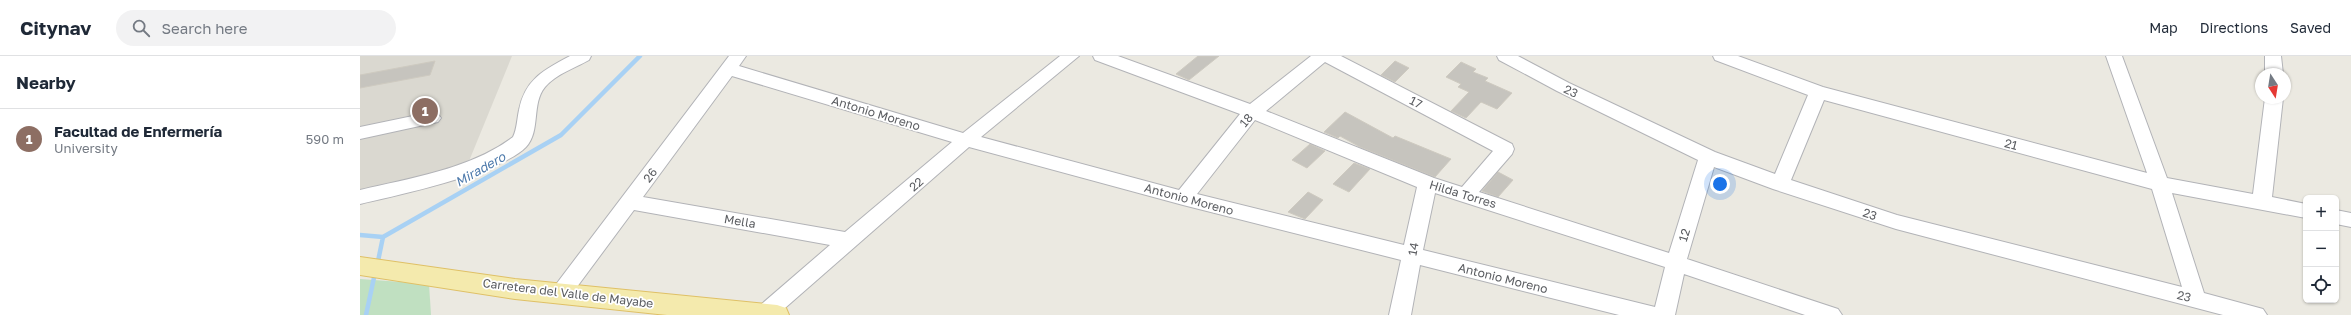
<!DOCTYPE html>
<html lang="en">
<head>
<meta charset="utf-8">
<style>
  body { margin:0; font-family:"Golos Text",sans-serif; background:#f2f2f3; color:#1f2937 }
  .controls { position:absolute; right:12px; bottom:12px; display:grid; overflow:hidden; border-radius:6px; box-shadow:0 1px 3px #0004 }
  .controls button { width:36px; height:36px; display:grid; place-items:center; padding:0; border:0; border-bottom:1px solid #e0e1e3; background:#fff; color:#1f2937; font:20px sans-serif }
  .compass { position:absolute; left:1895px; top:12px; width:36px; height:36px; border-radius:50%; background:#fff; box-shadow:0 1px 3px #0004; rotate:168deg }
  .you { position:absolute; left:1360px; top:128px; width:14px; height:14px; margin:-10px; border:3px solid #fff; border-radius:50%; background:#1a73e8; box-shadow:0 0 0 6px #1a73e833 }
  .badge { display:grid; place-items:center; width:26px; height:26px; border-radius:50%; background:#1a73e8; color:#fff; font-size:13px; font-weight:700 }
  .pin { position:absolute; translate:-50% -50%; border:2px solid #fff; box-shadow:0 1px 4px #0006 }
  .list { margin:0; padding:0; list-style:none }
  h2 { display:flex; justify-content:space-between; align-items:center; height:52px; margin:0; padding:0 16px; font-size:17px }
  h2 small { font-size:13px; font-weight:400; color:#747a83 }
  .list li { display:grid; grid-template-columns:26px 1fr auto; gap:12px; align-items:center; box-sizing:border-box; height:60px; padding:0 16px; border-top:1px solid #e0e1e3 }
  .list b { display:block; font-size:15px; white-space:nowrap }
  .list p { margin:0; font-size:13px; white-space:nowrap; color:#747a83 }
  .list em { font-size:13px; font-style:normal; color:#747a83 }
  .icon { flex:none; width:22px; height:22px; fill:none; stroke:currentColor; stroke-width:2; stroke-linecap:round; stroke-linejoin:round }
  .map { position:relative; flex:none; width:1991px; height:259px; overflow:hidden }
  header { display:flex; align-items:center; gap:24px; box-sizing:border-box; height:56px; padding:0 20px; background:#fff; border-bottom:1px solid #e0e1e3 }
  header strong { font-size:19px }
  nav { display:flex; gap:22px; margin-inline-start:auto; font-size:14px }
  .search { width:280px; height:36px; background:#f2f2f3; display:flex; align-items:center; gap:10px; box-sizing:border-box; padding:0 14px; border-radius:22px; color:#747a83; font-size:15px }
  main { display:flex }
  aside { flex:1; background:#fff }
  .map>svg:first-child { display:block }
  .education { fill:#dad8d0 }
  .green { fill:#c0e0c1 }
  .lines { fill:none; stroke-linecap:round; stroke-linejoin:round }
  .stream { stroke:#a8d1f4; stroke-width:4.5 }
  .building { fill:#c6c4be; stroke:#cecac0 }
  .minor-casing { stroke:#b2b3b7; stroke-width:2 }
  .major-casing { stroke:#dfc066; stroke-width:2 }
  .minor { fill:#fff; fill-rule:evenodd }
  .major { fill:#f4eaad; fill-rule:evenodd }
  .labels { text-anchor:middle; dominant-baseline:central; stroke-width:3.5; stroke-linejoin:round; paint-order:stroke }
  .street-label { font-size:12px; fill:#5a5c60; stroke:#fff }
  .water-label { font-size:13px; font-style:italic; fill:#4c79ab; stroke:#fff }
</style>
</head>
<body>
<header>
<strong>Citynav</strong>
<div class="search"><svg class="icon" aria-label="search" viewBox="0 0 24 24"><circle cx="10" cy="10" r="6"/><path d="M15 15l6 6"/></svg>Search here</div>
<nav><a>Map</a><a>Directions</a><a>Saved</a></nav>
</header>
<main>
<aside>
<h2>Nearby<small></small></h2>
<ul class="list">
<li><span class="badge" style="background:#8d6e63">1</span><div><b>Facultad de Enfermería</b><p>University</p></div><em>590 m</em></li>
</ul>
</aside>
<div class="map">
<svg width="1991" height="259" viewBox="0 0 1991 259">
  <rect width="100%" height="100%" fill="#ebe9e1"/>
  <path class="education" d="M0,0H152L107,110L0,138Z"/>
  <path class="green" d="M0,223L69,228L71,259H0Z"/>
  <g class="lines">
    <path class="stream" d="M0,179L23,181
      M17,210L23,181L201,79L280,0
      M6,259L15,217"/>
  </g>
  <path class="building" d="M838,0H859L829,24L816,18Z
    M75,5L70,19L0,32V19Z
    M1035,5L1049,12L1035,26L1021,19Z
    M1101,6L1116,13L1113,16L1128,22L1125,25L1152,37L1137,53L1121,46L1106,62L1091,55L1109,36L1098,31L1101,28L1086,21Z
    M985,56L1033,82L1035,80L1091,103L1075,121L1000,91L980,80L978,82L964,76Z
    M950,88L965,95L947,112L932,104Z
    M994,107L1010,113L989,136L973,128Z
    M1138,116L1153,124L1138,141L1122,135Z
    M948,136L963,144L945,163L928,156Z"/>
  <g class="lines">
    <g class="minor-casing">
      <path id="minor" d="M210,0H231L229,4C215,12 196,18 185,31C171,48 181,75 166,91C141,117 38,139 0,148V134C50,122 111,113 153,81C157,73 157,63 159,54C165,23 184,14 210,0Z
        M369,0H386L379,10L603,77L700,0H719L621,81L819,134L880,58L735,4L733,0H758L890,48L951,0H981L1152,88L1154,93L1152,98L1119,136L1309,197L1338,104L1197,35L1139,4L1137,0H1158L1209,27L1355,96L1415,118L1448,39L1355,4L1353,0H1378L1463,31L1787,117L1746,0H1762L1807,122L1893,138L1905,42H1923L1912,141L1946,148V162L1812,137L1844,237L1903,253L1907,259H1863L1536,173L1413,133L1354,111L1327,203L1478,253L1482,259H1445L1324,218L1315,259H1259L1060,209L1051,259H1029L1041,204L823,149L609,91L417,259L393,258L397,252L470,189L274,154L208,243L201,245L194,243L191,237L194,231ZM965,6L1133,95L1102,131L1074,122L906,55ZM372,20L592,86L485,176L283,141ZM1464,44L1792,133L1822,231L1537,159L1431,124ZM895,64L1057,131L1044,189L837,138ZM1075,137L1305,211L1295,251L1063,194Z
        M1905,0H1921L1923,18H1905Z
        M72,56L78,58L81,62L78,66L0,83V71Z
        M1976,154L1991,157V171L1976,168Z"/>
    </g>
    <g class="major-casing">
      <path id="major" d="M0,201L155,223L417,249L426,252L429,259H307L155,243L0,219Z"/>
    </g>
    <use href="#minor" class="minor"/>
    <use href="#major" class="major"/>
  </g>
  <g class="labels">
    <g class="street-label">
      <text transform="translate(1211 35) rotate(26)">23</text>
      <text transform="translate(1056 46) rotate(27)">17</text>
      <text transform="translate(516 57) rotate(17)">Antonio Moreno</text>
      <text transform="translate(886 64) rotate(-50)">18</text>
      <text transform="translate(1651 88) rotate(15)">21</text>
      <text transform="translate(290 119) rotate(-53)">26</text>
      <text transform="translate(556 128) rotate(-41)">22</text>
      <text transform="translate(1103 138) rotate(17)">Hilda Torres</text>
      <text transform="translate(829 143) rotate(15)">Antonio Moreno</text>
      <text transform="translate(1510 158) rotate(18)">23</text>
      <text transform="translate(380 165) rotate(10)">Mella</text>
      <text transform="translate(1324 179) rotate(-73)">12</text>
      <text transform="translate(1053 193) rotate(-79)">14</text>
      <text transform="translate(1143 222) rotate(14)">Antonio Moreno</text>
      <text transform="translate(208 237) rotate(7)">Carretera del Valle de Mayabe</text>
      <text transform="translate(1824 240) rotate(14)">23</text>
    </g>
    <g class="water-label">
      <text transform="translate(120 113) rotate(-30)">Miradero</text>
    </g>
  </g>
</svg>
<div class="controls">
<button>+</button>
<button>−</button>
<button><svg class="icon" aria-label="locate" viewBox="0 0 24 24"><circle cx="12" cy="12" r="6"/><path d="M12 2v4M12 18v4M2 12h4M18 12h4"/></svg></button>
</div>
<svg class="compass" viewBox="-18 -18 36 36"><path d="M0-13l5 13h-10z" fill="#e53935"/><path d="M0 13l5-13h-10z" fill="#747a83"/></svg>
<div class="you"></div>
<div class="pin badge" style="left:65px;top:55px;background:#8d6e63">1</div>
</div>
</main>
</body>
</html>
